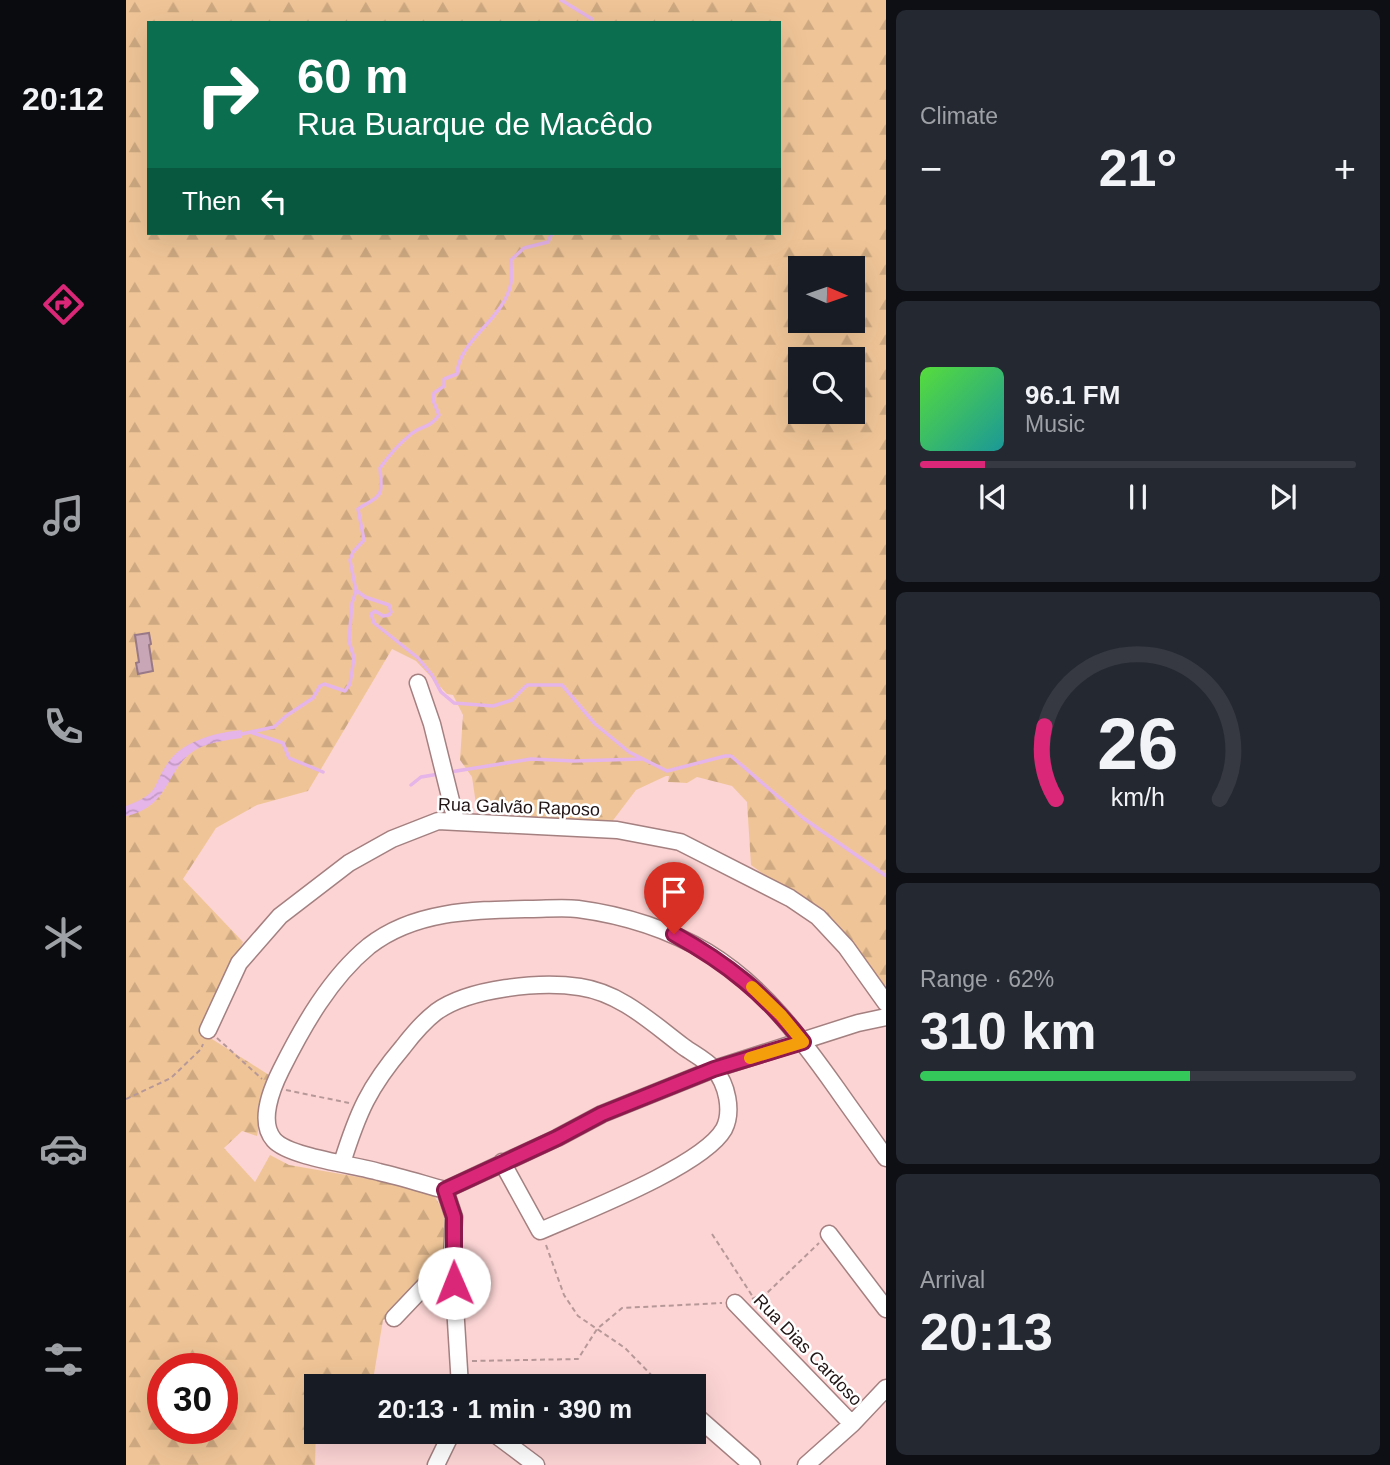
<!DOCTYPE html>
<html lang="en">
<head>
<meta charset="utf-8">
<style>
	body { margin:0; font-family:Helvetica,sans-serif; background:#242831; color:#f1f3f6; height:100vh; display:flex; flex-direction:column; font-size:26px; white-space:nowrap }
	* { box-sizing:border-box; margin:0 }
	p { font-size:23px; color:#9ea1a6 }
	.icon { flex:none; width:38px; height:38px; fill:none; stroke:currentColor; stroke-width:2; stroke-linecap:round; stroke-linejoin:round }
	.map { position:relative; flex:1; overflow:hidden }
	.side { display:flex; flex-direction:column; gap:10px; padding:10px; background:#0d0f14; width:504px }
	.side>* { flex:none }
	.guide { position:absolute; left:21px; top:21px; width:634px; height:214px; border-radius:0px; box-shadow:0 7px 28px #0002; background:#0b6e4f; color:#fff; overflow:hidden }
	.needle { width:46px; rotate:92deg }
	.fabs { position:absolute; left:662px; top:256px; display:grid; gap:14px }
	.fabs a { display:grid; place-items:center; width:77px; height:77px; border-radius:0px; background:#171b24; box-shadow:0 7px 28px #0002; font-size:35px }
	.speed { position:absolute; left:21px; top:1353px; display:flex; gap:14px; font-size:35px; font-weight:700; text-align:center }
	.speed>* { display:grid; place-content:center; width:91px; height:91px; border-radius:50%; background:#171b24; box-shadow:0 7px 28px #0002; line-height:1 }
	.speed .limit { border:10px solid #d22; background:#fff; color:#111 }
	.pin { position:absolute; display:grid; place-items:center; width:60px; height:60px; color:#fff; margin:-72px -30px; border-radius:50% 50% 50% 0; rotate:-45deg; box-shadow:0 0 7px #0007 }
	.pin .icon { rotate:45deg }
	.me { position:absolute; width:77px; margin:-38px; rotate:359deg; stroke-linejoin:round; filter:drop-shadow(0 0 5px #0008) }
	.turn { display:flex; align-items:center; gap:24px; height:147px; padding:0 35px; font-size:32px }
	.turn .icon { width:91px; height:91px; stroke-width:2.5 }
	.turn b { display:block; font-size:49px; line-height:60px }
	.then { display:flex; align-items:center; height:66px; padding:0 35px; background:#0003; gap:14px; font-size:26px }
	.big { font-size:52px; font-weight:600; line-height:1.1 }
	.side .widget { flex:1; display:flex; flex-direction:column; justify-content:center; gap:10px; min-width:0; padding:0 24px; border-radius:10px; background:#242831 }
	.side .dial { align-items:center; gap:0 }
	.dial svg { height:182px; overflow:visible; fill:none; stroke:#363941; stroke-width:7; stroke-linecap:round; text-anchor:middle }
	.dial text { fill:#f1f3f6; stroke:none }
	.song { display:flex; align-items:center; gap:21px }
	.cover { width:84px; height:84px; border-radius:10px; background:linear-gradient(135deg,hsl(110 70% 55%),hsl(180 70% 35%)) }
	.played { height:7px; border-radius:4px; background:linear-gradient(90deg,#db2777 15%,#363941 15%) }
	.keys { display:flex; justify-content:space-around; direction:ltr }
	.heat { display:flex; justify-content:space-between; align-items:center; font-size:38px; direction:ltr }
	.charge { height:10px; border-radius:5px; background:linear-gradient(90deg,#34c759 62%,#363941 0) }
	.trip { position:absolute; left:178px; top:1374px; width:402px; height:70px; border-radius:0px; background:#171b24; box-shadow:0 7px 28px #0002; font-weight:600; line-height:70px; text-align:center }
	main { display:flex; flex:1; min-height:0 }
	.tabs { display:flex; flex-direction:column; width:126px; justify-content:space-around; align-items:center; background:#090b0e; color:#9ea1a6 }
	.tabs .icon { width:49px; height:49px }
	.tabs .active { color:#db2777 }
	.tabs b { font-size:32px; color:#f1f3f6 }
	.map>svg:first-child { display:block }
	.forest { fill:url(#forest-firs); fill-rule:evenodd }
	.water { fill:url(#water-waves) }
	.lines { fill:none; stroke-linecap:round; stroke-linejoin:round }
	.stream { stroke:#e5b4e8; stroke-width:3.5 }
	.building { fill:#c8a6b5; stroke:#997987; stroke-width:2 }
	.minor-casing { stroke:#a48081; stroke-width:19 }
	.path { stroke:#b79898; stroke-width:2; stroke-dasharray:5 3.5; stroke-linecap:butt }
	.minor { stroke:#fff; stroke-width:16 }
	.route-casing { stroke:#8e194d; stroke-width:18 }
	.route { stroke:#db2777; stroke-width:12 }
	.slow { stroke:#f59e0b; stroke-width:12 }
	.labels { text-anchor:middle; stroke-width:5; stroke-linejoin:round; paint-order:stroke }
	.street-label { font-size:18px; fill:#221515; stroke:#fff }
</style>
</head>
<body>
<main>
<nav class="tabs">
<b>20:12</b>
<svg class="icon active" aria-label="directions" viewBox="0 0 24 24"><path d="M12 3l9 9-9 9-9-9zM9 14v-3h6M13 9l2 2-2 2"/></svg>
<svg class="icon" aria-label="music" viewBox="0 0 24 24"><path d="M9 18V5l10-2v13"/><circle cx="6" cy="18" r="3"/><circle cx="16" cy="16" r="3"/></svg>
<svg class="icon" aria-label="phone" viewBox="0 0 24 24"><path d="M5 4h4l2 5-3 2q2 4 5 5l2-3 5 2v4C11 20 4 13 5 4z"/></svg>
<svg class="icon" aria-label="climate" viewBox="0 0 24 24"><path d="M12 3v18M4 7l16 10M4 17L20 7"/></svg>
<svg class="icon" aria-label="car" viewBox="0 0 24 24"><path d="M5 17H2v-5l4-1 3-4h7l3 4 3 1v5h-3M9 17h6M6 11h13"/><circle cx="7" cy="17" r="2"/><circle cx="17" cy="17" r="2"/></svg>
<svg class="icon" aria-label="filters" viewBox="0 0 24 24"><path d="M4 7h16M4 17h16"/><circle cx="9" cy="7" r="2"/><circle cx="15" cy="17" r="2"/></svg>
</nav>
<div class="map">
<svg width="760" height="1465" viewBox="0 0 760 1465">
	<defs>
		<pattern id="forest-firs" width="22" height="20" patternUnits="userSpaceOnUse" patternTransform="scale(1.75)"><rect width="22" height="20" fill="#efc597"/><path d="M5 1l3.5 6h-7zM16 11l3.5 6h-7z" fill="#cda881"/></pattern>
		<pattern id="water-waves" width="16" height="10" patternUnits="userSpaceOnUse" patternTransform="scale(1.75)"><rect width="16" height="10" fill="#e5b4e8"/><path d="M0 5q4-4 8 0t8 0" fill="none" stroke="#c49ac6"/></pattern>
	</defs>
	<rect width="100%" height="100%" fill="#fcd4d4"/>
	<path class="forest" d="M0,0H760V1000L711,928L625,865L621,802L606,786L571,777L561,783L542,782L543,776H540L510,790L485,823L392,820L390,814L351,811L346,777L334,760L337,715L327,695L321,694L290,661L266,649L182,791L131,805L90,828L57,879L117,942L78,1034L143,1075L131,1136L116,1131L98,1148L129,1182L144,1155L163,1165L261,1182L307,1194L318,1212L320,1234L349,1273L257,1320L247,1380L240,1386H191L189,1465H0ZM23,23H653V233H23ZM674,268H726V320H674ZM674,359H726V411H674ZM37,1368H96V1428H37Z"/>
	<path class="water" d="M116,730L115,738C102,740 85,742 73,748C40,764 46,807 0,816V806C37,792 25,785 44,760C59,740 93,732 116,730Z"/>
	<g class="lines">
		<path class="stream" d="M435,0L466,19
			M231,591L239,597L263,605L265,612L263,615L257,616L249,611L245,614L248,623L292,658L306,675L315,692L328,703L367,706L386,700L401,685H436L469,724L503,752L541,771L599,756H605L677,818L760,876
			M127,733L157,743L163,758L197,772
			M111,735L148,727L160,716L187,698L194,686L198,684L219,691L224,684L228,658L223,641L226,603L230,591L224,560L227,552L238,540L232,509C256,494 257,498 254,468C263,455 273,444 285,434C296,425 303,429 313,415L307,400L308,393L318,386V379L331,374C332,341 379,318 385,283C386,276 385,268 385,260L398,248L422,242L426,233
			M324,772L405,759L448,761L515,759
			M285,785L295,777L313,774"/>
	</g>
	<path class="building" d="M23,633L25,644L23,645L27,671L12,674L10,663L13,662L9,635Z"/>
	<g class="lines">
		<g class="minor-casing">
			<path id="minor" d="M292,683L306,724L330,821
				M82,1030L113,963L154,916L223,863L266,839L312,821L491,830L554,842L664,898L692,917L720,947L760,1003
				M216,1163C232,1112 243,1087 277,1047C287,1034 297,1022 310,1012C343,988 414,981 454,987C495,993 526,1023 558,1047C568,1054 580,1060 588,1069C601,1084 607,1111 598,1129C577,1166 457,1212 414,1231L376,1162
				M319,1190C297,1184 275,1177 253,1172C229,1165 163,1157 148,1140C132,1122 146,1088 155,1070C177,1026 204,978 243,946C289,910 349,910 404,909C420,909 437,907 452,909C497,915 542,929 581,952C637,986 674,1037 711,1089C727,1112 744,1135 760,1158
				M319,1190L431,1138L476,1114L588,1069L732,1023L760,1017
				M319,1190L328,1217L326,1257L334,1386
				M703,1234L760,1309
				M609,1303L726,1424
				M268,1318L326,1257
				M569,1415L626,1465
				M366,1432L410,1465
				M310,1465L326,1432
				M680,1465L726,1424L760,1388"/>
		</g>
		<path class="path" d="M91,1038L136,1079
			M160,1090L223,1103
			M0,1099L45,1078L75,1049L77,1044
			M586,1234L627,1297
			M420,1245L438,1295L452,1316L499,1348L536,1386
			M626,1299L642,1292L693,1243
			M346,1361L452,1359L471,1329L496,1308L596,1303"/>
		<use href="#minor" class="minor"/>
	</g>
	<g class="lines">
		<g class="route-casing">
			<path id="route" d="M328,1283V1217L319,1190L431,1138L476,1114L588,1069L677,1042C639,994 602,964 548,934"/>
		</g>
		<use href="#route" class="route"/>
		<path class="slow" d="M624,1058L677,1042L655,1015L626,987"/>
	</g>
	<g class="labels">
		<g class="street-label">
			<text transform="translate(393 807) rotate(2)" y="6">Rua Galvão Raposo</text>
			<text transform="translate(682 1350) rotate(46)" y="6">Rua Dias Cardoso</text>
		</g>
	</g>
</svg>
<div class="fabs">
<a><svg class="needle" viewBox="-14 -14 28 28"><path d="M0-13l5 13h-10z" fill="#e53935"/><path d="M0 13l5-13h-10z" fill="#9ea1a6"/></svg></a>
<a><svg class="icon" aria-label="search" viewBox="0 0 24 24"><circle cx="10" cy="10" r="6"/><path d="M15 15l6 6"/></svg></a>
</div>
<div class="speed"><div class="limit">30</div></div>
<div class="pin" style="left:548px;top:934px;background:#d93025"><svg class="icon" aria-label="arrive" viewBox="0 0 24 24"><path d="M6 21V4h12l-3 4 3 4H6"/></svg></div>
<svg class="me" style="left:328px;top:1283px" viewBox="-20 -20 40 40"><circle r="19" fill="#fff"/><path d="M0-13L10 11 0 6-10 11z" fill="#db2777"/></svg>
<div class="trip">20:13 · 1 min · 390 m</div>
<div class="guide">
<div class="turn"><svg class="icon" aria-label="right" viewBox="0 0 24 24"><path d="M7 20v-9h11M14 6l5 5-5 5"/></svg><div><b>60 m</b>Rua Buarque de Macêdo</div></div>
<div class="then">Then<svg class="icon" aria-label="left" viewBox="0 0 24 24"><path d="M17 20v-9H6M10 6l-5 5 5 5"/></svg></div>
</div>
</div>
<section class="side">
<div class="widget"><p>Climate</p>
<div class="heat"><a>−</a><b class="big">21°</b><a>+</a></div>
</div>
<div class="widget">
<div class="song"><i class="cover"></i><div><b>96.1 FM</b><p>Music</p></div></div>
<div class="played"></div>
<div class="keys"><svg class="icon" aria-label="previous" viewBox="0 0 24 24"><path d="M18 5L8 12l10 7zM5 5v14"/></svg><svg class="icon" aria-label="pause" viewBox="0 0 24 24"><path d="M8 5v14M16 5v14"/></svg><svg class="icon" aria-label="next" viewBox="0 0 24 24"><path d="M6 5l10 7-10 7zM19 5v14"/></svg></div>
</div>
<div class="widget dial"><svg viewBox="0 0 100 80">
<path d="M14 69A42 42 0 1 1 86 69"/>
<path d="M14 69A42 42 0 0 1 9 37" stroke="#db2777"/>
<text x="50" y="56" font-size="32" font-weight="700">26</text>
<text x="50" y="72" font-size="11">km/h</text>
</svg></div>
<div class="widget"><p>Range · 62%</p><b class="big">310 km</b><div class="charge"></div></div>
<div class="widget"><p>Arrival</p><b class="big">20:13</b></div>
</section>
</main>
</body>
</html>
